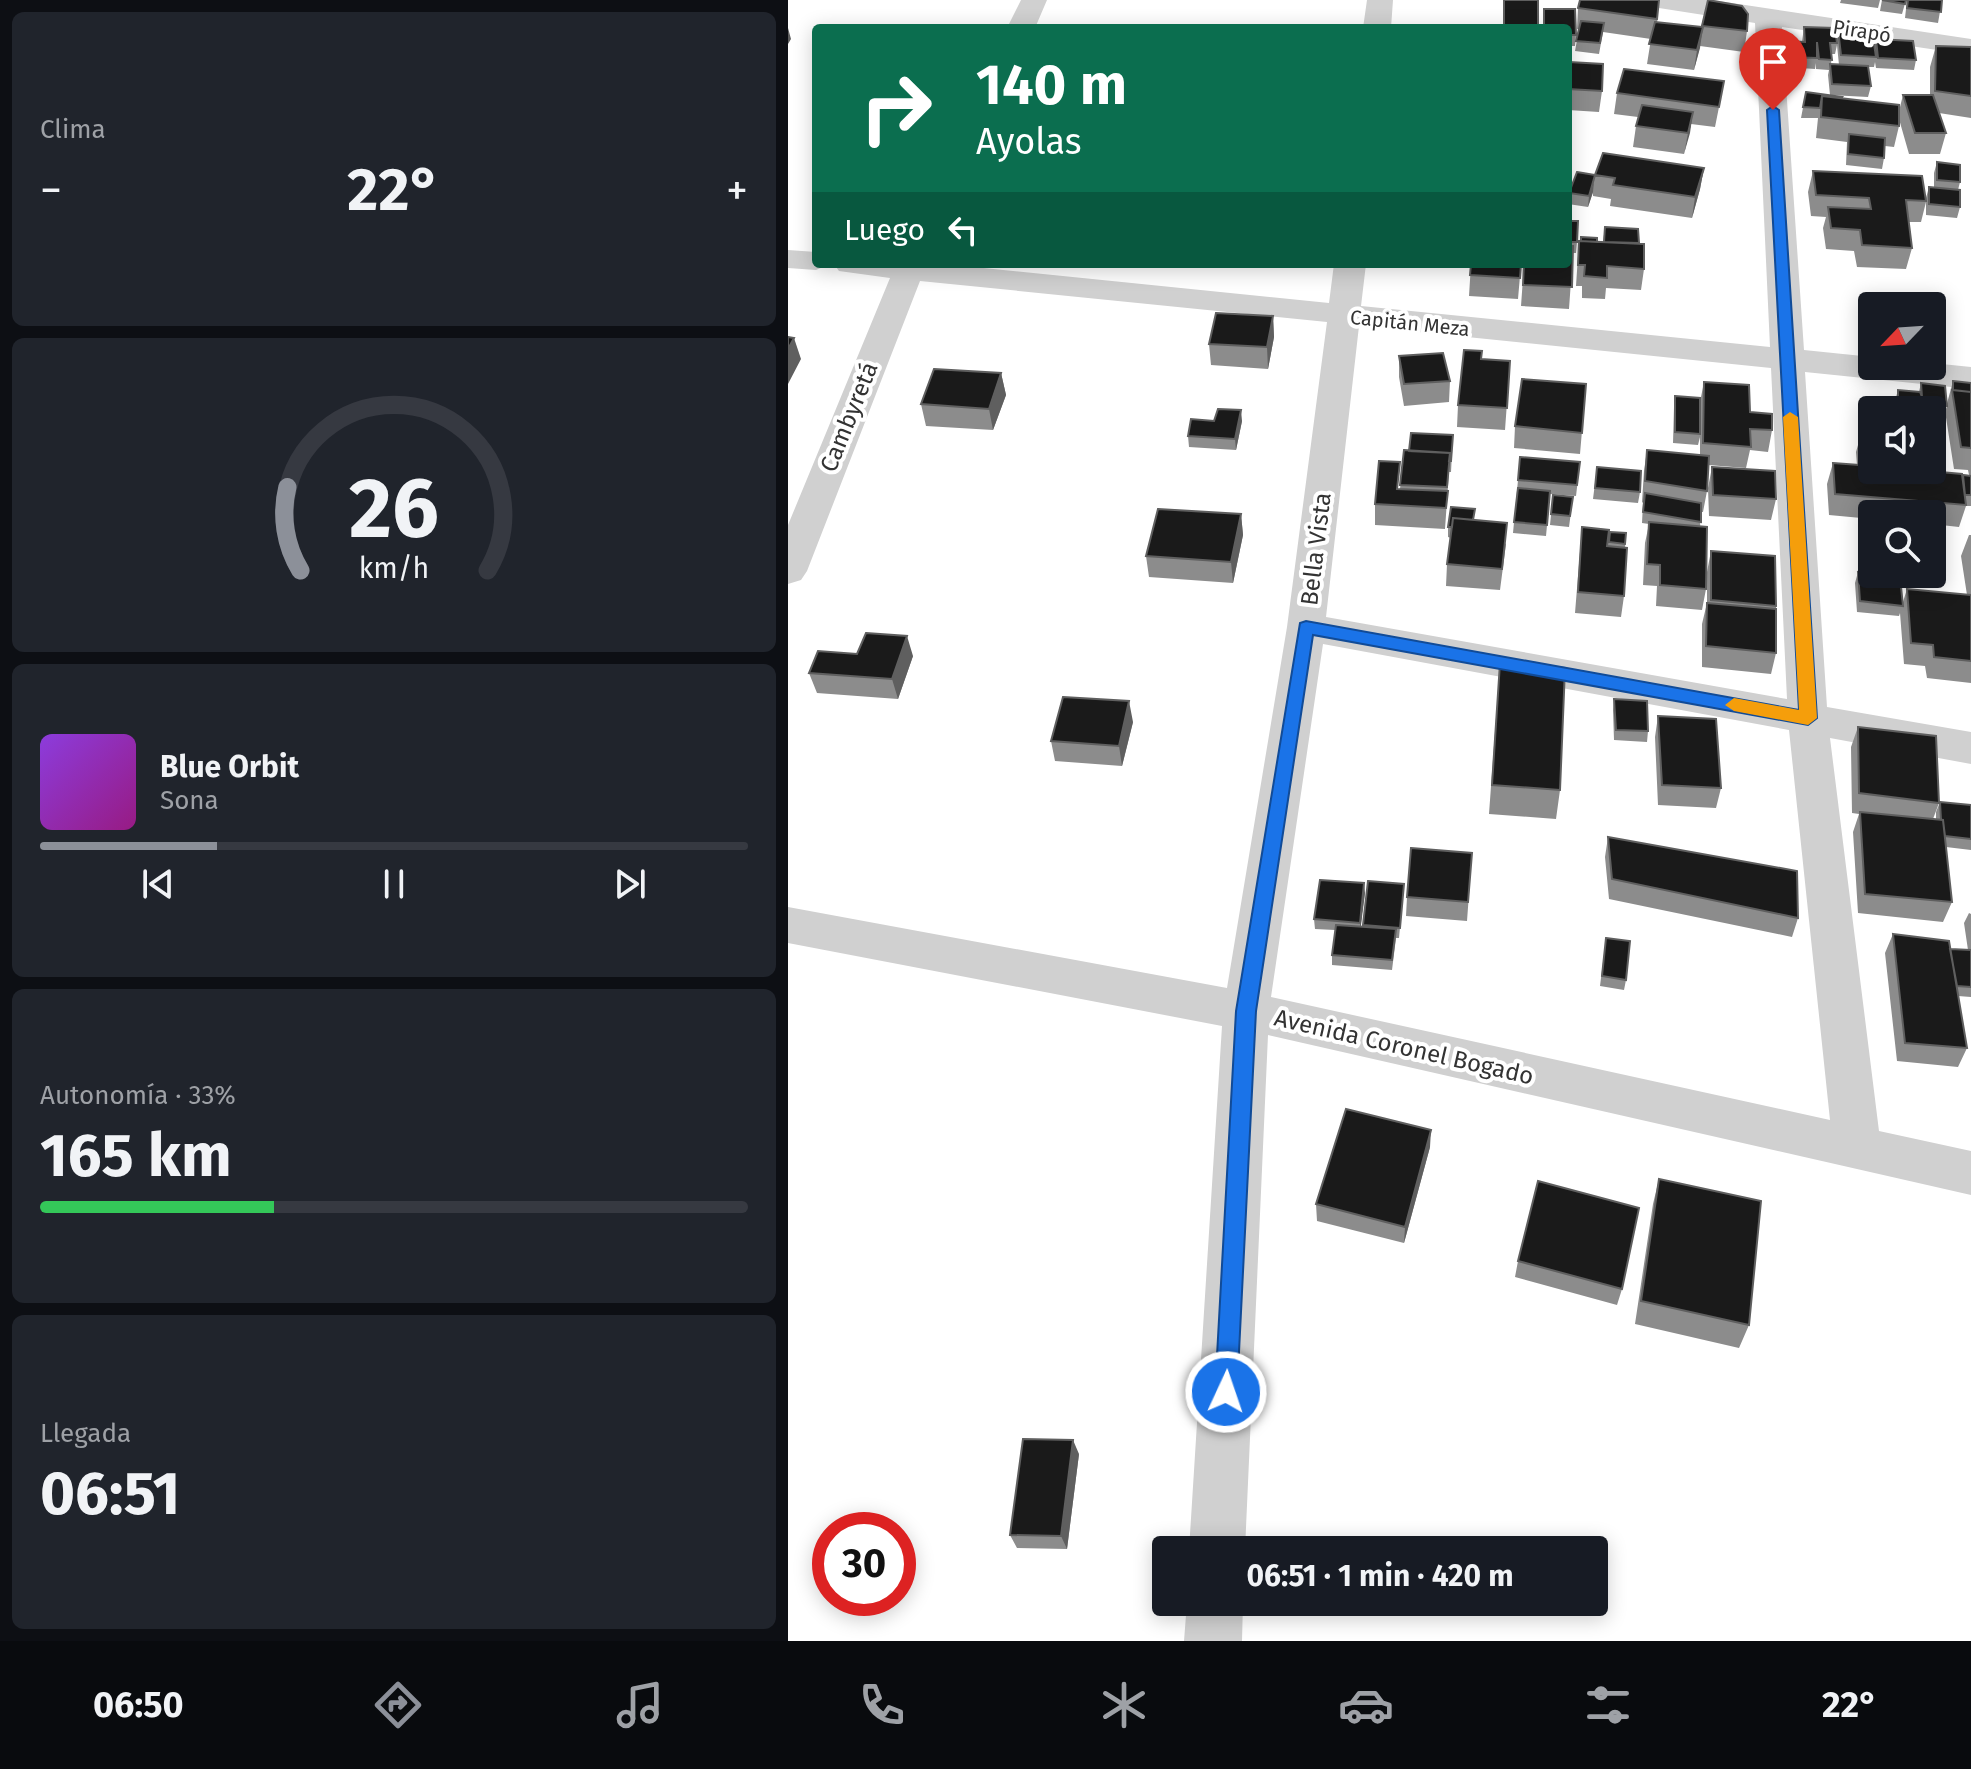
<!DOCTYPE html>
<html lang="es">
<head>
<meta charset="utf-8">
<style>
	body { margin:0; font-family:"Fira Sans",sans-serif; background:#20242c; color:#f1f3f6; height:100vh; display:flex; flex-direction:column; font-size:30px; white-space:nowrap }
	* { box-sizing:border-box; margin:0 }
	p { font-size:26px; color:#9ea1a6 }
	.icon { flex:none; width:44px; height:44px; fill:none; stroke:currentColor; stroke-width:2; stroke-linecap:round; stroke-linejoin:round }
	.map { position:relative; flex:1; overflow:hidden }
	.drawer { display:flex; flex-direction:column; gap:12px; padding:12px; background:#0d0f14; width:788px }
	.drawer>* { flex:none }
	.banner { position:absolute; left:24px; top:24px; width:760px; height:244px; border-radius:8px; box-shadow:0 4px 20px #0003; background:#0b6e4f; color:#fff; overflow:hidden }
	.needle { width:52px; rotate:245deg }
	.fabs { position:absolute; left:1070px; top:292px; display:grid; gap:16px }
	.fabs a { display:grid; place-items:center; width:88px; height:88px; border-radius:8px; background:#171b24; box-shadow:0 4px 20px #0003; font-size:40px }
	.speed { position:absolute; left:24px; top:1512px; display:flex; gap:16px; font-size:40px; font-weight:700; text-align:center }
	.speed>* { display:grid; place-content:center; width:104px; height:104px; border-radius:50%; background:#171b24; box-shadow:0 4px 20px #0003; line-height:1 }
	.speed .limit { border:12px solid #d22; background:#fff; color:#111 }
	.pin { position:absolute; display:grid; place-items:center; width:68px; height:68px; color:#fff; margin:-82px -34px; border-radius:50% 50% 50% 0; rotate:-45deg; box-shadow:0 0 8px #0007 }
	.pin .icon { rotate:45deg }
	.me { position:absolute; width:88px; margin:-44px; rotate:3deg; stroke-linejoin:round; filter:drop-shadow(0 0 6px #0008) }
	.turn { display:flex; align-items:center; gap:28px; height:168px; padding:0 32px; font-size:36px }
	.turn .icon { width:104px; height:104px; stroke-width:2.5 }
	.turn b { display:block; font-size:56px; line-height:68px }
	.then { display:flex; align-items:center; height:76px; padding:0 32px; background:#0003; gap:16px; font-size:30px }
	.big { font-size:60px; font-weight:700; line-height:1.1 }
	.drawer .tile { flex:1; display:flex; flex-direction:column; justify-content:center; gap:12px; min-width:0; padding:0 28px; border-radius:12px; background:#20242c }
	.drawer .dial { align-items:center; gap:0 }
	.dial svg { height:208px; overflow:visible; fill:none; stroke:#363941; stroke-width:7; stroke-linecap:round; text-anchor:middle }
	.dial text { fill:#f1f3f6; stroke:none }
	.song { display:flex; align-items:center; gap:24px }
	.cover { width:96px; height:96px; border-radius:12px; background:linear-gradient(135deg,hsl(270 70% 55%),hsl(310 70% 35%)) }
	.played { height:8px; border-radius:4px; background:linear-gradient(90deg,#8c9099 25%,#363941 25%) }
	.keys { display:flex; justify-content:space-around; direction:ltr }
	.heat { display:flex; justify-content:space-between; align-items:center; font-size:44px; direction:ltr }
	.charge { height:12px; border-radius:6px; background:linear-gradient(90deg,#34c759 33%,#363941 0) }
	.trip { position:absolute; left:364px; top:1536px; width:456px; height:80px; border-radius:8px; background:#171b24; box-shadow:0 4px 20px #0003; font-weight:700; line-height:80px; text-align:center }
	.dock { display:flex; height:128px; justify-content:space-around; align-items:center; background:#090b0e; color:#9ea1a6 }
	.dock .icon { width:56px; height:56px }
	.dock .active { color:#8c9099 }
	.dock b { font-size:36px; color:#f1f3f6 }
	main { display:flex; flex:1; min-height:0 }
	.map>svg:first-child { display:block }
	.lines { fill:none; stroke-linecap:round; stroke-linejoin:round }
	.minor { fill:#d0d0d0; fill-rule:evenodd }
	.wall { fill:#8c8c8c; fill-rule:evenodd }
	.shaded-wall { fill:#5f5f5f }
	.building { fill:#1a1a1a; stroke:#5f5f5f; stroke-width:2 }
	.route { fill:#1a73e8; stroke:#114b97; stroke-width:2 }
	.slow { fill:#f59e0b }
	.labels { text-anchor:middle; stroke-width:8; stroke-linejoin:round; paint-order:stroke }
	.far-street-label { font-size:20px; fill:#333; stroke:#fff }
	.street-label { font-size:24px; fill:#333; stroke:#fff }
</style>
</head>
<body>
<main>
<section class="drawer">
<div class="tile"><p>Clima</p>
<div class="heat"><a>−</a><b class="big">22°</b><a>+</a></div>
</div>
<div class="tile dial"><svg viewBox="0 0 100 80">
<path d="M14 69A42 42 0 1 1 86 69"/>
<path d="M14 69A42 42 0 0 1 9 37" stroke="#8c9099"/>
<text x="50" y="56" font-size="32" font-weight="700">26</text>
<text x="50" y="72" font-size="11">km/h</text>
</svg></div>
<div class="tile">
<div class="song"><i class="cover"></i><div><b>Blue Orbit</b><p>Sona</p></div></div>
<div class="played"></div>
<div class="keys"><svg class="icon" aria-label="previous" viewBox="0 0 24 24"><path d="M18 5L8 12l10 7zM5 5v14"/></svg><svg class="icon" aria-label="pause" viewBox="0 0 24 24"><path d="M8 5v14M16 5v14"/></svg><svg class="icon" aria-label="next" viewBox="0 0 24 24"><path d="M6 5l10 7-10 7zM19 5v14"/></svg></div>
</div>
<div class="tile"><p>Autonomía · 33%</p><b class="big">165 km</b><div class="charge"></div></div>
<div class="tile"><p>Llegada</p><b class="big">06:51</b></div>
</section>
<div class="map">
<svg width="1183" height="1641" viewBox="0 0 1183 1641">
	<rect width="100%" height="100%" fill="#fff"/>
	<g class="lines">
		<path class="minor" d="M233,0H259L247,28H219Z
			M579,0H605L603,28H575Z
			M858,0H924L1183,39V55L994,27L1016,350L1084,357V366H1144V363L1183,367V389L1017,372L1039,707L1183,732V764L1042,738L1091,1131L1183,1151V1195L480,1035L457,1550H401L434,1026L0,943V907L439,988L499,627L539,322L132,281L19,571L13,580L0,584V525L102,278L51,271L46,264H156L541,303L546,264H578L573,306L982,347L967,23L871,8L862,6ZM571,326L983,368L999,699L538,617ZM535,644L1001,730L1042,1120L483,997Z
			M0,250L28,252V264H42L28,270L0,268Z
			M399,1602H455L454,1641H396Z"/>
	</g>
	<path class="wall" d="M871,0L869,22L913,27L920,0L959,31L956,52L912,46L906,70L859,64L863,39L815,32L811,54L787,51L791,29H789L790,8Z
		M1053,0H1092L1090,8L1052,3Z
		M1094,0H1118L1114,14L1092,11Z
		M1119,0H1154L1150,23L1117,18Z
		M756,9H787L788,35L787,46H780V28H751L752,26H755Z
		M1016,27L1048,39L1050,29L1072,35L1086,45L1088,39L1128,60L1126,70L1088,68L1087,62L1086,67H1080L1083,86L1080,97L1042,95L1040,75L1041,70L1028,69V63L1027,69L997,67L996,52L998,41L1014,42ZM1049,45L1051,65L1043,64L1044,54H1047Z
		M1148,46L1183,47V118L1151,113L1158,133L1152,154H1121L1111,119V126L1106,147L1097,146L1096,158L1094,169L1058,165L1059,142L1028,138L1030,118H1013L1018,92L1111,111L1115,95H1142V67Z
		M780,78L814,91L811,112L780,110Z
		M829,93L932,102L927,127L903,124L896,154L845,147L848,126L850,117L826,114Z
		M1149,162L1172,182L1170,190L1172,207L1169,218L1138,215V202L1133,222H1121L1124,248L1118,269L1069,267L1066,251L1038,249L1035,228L1038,217L1023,216L1020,192L1025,171L1138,198L1141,187L1146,188V173Z
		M916,168L912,189L904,218L822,206L823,199L805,196V192L800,207L780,204L781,193L807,175Z
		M780,221L789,242L788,253H785L781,309L733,306L736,264H780Z
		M817,227L850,244L856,269L853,290L818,288L817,299L794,298V286H788L791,241L815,242Z
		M683,264H733L730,299L681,296Z
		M485,316L486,337L480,369L423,365L421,344Z
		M611,356L662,381L661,402L616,406L611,377Z
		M722,361L717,430L669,427L670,405Z
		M213,373L218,395L205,430L138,426L133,404Z
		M1165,381L1183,383V506H1178L1171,527L1144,524V514H1084V519L1041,515L1039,484L1045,463L1069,465L1068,452L1074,431H1084V470H1142V471L1181,475L1180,470L1166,469L1157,411Z
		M916,382L962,412L984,430L980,452L962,450L958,468L920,465L919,491L915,512H913L912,527L918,589L914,610L868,606L869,586L855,585L857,543L861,524L854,523L855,503L854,502L856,471L859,450L912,455V437L910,445L885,443L886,407L887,396L912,402Z
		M1133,383L1159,406L1155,417L1144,415V410H1098L1100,406L1107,407V401L1110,390L1131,392Z
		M798,384L792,454L726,448L727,426Z
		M454,421L448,450L401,447L400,436Z
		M665,435L663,472H661L657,529L587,525V504L612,489L616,450L621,451Z
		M792,462L788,496L762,494L758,536L725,533L730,480Z
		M809,467L852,492L850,503L805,499Z
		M924,467L988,499L983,520L921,516L920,488Z
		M765,495L785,497L781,527L762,525Z
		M453,514L455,535L445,583L361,577L358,556Z
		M686,520L718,544L712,590L658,586L659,564L663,538L660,537V527Z
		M794,527L819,546L822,532L838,533L837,548L836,596L833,617L787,613Z
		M1181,535H1183V683L1139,678L1137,666L1116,664L1112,613L1111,616L1069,612L1067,583L1070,572L1115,602L1119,589L1179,595L1173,556Z
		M923,551L988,606V653L983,674L914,667V624L919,603V572Z
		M69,654L125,656L110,699L29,693L21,673Z
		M712,663L772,790L768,819L701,814Z
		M826,699L860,731L859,742L826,740L825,710Z
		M870,716L933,788L928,808L870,805L867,737Z
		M345,722L334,766L267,761L263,741Z
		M1070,727L1151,803L1145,819H1148V812L1152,802L1183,805V850L1158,847L1164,902L1155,922L1070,913L1065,832L1071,814L1064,813L1063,747Z
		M820,837L1010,918L1004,937L821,899L817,857Z
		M684,853L679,921L618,916L619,897Z
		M580,881L616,884L611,938H608L604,970L544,965V955L547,930L527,929L526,919L577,893L572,927H575Z
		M1181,913L1183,914V997L1170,996L1179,1048L1170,1067L1109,1061L1097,953L1105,934L1162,949L1180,950L1176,923Z
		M818,938L838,980L836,990L812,986Z
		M642,1147L616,1243L529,1221L528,1204Z
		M871,1179L961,1325L951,1348L847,1324L865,1204Z
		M730,1261L834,1289L829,1305L727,1277Z
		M291,1454L279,1549L229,1548L222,1535Z"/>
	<path class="shaded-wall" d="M915,27L912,48L906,70L909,50Z
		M0,28L3,39L0,44Z
		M905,112L902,133L896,154L900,133Z
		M916,168L912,189L904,218L907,197Z
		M806,182L805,192L800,207L801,196Z
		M485,316L486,337L480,369L479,347Z
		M6,338L13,359L0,384V349Z
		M213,373L218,395L205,430L201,409Z
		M453,410L454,421L448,450L447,439Z
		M453,514L455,535L445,583L443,562Z
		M119,636L125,656L110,699L104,679Z
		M341,701L345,722L334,766L331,746Z
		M576,883L577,893L572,933V923Z
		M643,1130L642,1147L616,1243L617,1227Z
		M285,1440L291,1454L279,1549L273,1536Z"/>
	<path class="building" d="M716,0H750V28H716Z
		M792,0H871L869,19L790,8Z
		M920,0L954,6L960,14L959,31L914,26Z
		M1094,0H1118L1117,4Z
		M1120,0H1154L1153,12L1119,8Z
		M756,9H787L788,35H780V28H763V26H756Z
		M793,21L816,23L812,43L788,41Z
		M867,22L915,27L909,50L861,44Z
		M752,26H763V28H751Z
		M1016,27L1047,28L1049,43H1042L1044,60L1031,59L1029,42V58L999,57L998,41L1017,42Z
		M1050,29L1071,30L1072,35L1085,36L1088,57L1053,55Z
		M1088,39L1125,41L1128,60L1090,58Z
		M1148,46L1183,47V96L1147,91Z
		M781,62L815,64L814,91L780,89Z
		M1042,64L1080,66L1083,86L1044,84Z
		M836,69L936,81L931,107L829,93Z
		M1018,92L1054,97L1053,98L1034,96L1032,108L1015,107Z
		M1115,95H1145L1158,133H1127Z
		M1034,96L1111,105V126L1033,117Z
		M854,105L905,112L900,133L848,126Z
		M1061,134L1097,138L1096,158L1060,154Z
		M815,153L916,168L907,197L825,185L827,178L807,175Z
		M1149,162L1172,165V182L1149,180Z
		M1025,171L1134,176L1138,201L1118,200L1124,248L1074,245L1072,230L1043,228L1040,207L1083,209L1081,198L1028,195Z
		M789,172L807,175L801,196L781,193Z
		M1141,187L1172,190V207L1141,204Z
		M780,221H790L789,242H780Z
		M817,227L850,229L851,243L816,242Z
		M793,237L809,238V242L793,241Z
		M791,241L856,244V269L819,266V278L796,276L797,265H790Z
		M780,246H785L784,287L735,285L736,264H780Z
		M683,264H733L732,278L682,275Z
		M428,313L485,316L479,347L421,344Z
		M0,337L6,338L0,349Z
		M676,350L694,351L693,359L722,361L719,408L670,405Z
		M655,353L662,381L616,384L611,356Z
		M146,369L213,373L201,409L133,404Z
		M734,379L798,384L794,433L727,426Z
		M1165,381L1183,383V392L1165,390Z
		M916,382L961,385L962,412L984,414V430L962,429L963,447L915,443Z
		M1133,383L1157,386L1159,406L1110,399V390L1132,392L1134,397Z
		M1164,390L1183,392V448L1173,447Z
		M887,396L912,398V434L887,432Z
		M1100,406L1135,408V410H1100Z
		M430,409L453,410L447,439L400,436L403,419L426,421Z
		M1074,431H1084V463L1077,462Z
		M623,433L665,435L663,461H661L662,453L621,451Z
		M616,450L662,453L659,487L612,485Z
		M859,450L921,456L919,491L857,481Z
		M732,457L792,462L789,485L730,480Z
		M591,461L612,462L609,489L660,491L658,508L587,504Z
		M1045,463L1084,466V470H1130L1174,474L1178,505L1047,494Z
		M809,467L853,471L852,492L807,488Z
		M924,467L987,471L988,499L925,495Z
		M1175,475L1183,476V495H1177Z
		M730,488L762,491L759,525L726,522Z
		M857,493L913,503V522L855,512Z
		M765,495L785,497L782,516L763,514Z
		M663,507L687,509L685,520L665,518L664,527H660Z
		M370,509L453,514L443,562L358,556Z
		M665,518L719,523L714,569L659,564Z
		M861,522L919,527L918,589L872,585V565L859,564Z
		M794,527L821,530L819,546L839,548L836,596L790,592Z
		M822,532L838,533L837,544L821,542Z
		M923,551L987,556L988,606L923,600Z
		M1070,572L1112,577L1115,606L1072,601Z
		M1119,589L1183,595V661L1146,657L1145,645L1123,643Z
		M919,603L988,609V653L918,646Z
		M78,633L119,636L104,679L21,673L30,651L69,654Z
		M712,663L777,668L772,790L704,785Z
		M275,697L341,701L331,746L263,741Z
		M826,699L859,701L860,731L828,730Z
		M870,716L928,719L933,788L874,785Z
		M1070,727L1148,736L1151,803L1071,793Z
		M1152,802L1183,805V839L1157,836L1155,820H1153Z
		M1072,812L1155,820L1164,902L1077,894Z
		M820,837L1009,871L1010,918L824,879Z
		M623,848L684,853L680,902L619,897Z
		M532,880L576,883L572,923L526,919Z
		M580,881L616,884L612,928L575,925Z
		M548,925L608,929L604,960L544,955Z
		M1105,934L1161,941L1179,1048L1117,1043Z
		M818,938L842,941L838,980L814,976Z
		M1162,949L1183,950V987L1169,986Z
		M558,1109L643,1130L617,1227L528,1204Z
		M871,1179L973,1201L961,1325L853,1301Z
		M750,1181L851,1208L834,1289L730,1261Z
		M235,1439L285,1440L273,1536L222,1535Z"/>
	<path class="route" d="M985,106L991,110L1029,718L1020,725L525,635L468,1011L449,1392L446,1400L438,1403L430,1400L427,1392L448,1011L512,623L518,621L1011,710L979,110Z"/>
	<path class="slow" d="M1002,412L1010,417L1029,718L1020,725L946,711L937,705L946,698L1011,710L995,417Z"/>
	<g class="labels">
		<g class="far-street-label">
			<text transform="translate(1074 31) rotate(9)" y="7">Pirapó</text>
			<text transform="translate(622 323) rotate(6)" y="7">Capitán Meza</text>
		</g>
		<g class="street-label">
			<text transform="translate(61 417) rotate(-68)" y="8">Cambyretá</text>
			<text transform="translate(528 549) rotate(-83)" y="8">Bella Vista</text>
			<text transform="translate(616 1047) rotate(13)" y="8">Avenida Coronel Bogado</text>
		</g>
	</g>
</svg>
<div class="fabs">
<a><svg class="needle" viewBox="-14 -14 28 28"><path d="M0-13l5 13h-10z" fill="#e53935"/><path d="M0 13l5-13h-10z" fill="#9ea1a6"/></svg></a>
<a><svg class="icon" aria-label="sound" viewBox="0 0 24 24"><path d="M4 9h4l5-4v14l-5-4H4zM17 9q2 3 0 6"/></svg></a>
<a><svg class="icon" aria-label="search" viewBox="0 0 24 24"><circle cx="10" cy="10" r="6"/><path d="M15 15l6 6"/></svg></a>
</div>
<div class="speed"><div class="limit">30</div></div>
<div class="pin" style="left:985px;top:110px;background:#d93025"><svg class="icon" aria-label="arrive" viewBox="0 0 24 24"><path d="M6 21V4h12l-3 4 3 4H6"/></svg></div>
<svg class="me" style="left:438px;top:1392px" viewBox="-20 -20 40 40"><circle r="17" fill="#1a73e8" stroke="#fff" stroke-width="3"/><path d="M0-11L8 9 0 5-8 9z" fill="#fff"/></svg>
<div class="trip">06:51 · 1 min · 420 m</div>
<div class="banner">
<div class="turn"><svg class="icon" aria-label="right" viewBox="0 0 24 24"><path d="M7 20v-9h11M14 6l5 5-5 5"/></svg><div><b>140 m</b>Ayolas</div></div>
<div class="then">Luego<svg class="icon" aria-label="left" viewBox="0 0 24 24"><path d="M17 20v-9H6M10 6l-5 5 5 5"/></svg></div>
</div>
</div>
</main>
<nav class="dock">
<b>06:50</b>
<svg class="icon active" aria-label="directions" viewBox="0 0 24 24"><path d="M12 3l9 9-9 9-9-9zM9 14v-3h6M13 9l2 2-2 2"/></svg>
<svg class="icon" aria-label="music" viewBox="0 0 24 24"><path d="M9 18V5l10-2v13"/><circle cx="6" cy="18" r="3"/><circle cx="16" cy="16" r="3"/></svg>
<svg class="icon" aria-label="phone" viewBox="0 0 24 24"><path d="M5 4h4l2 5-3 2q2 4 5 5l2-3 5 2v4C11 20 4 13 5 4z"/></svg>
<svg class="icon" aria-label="climate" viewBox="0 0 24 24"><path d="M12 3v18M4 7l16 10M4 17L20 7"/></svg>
<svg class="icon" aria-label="car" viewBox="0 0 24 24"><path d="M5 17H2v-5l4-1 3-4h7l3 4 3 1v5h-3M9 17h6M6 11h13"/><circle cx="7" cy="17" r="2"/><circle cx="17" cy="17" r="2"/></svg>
<svg class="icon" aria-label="filters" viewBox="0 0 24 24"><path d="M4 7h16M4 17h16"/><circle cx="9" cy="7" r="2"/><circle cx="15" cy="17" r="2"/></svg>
<b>22°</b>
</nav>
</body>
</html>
